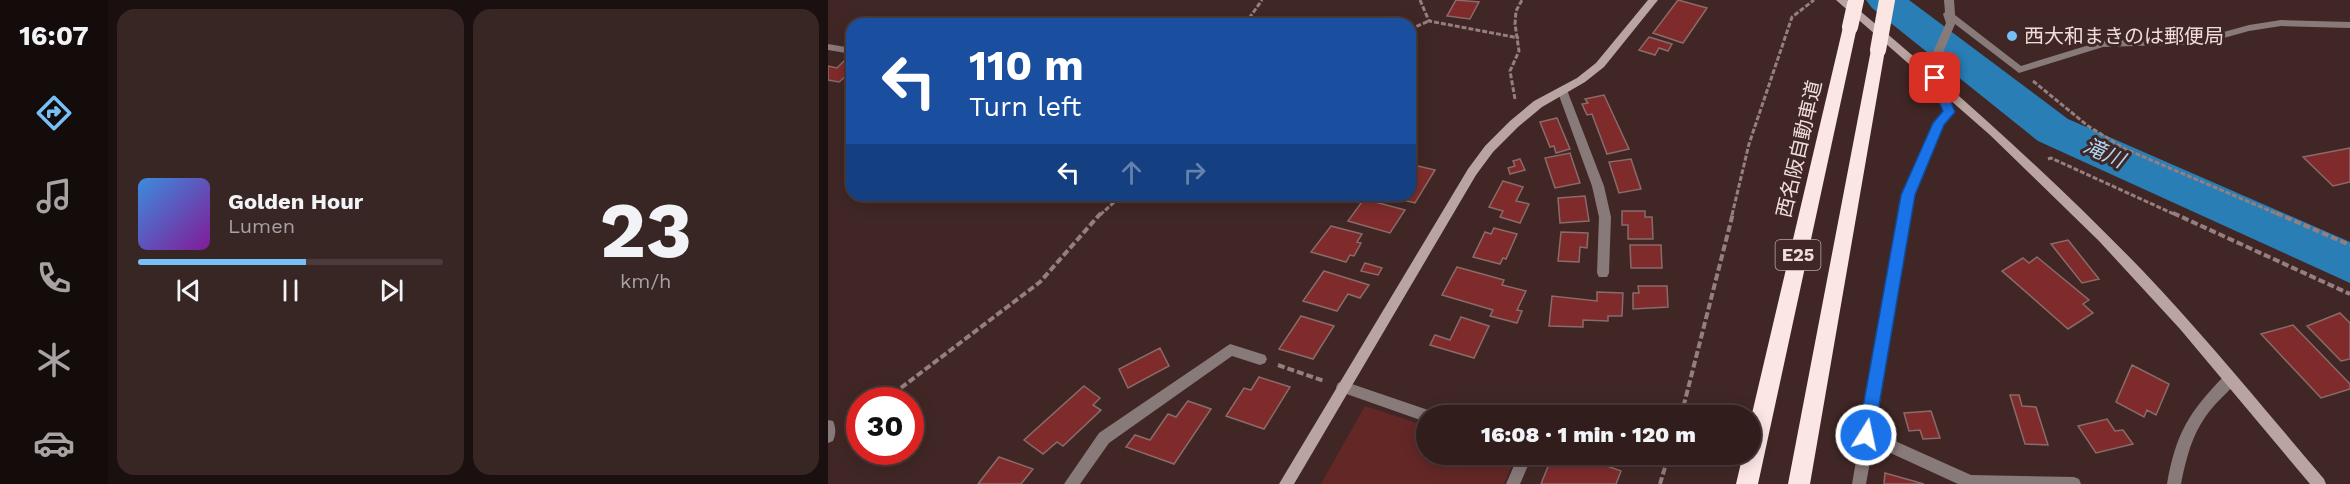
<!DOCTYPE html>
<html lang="en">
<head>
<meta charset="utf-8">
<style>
	body { margin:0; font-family:"Work Sans","Noto Sans JP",sans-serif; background:#382625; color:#f1f3f6; height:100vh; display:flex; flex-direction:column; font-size:22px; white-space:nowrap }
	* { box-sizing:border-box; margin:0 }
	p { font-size:20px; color:#a8a2a3 }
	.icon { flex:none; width:33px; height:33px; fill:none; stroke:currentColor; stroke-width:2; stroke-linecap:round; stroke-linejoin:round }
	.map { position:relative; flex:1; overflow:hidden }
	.side { display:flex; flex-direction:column; gap:9px; padding:9px; background:#1a100f; width:720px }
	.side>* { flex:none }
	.banner { position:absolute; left:18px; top:18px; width:570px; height:183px; border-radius:18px; box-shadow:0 3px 15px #0003,0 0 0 2px #4b3b3b; background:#1a4fa0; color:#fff; overflow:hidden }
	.speed { position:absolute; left:18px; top:387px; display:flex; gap:12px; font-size:30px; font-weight:700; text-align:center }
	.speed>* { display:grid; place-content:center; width:78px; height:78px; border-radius:50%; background:#301d1c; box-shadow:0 3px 15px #0003,0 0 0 2px #4b3b3b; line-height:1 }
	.speed .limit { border:9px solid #d22; background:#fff; color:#111 }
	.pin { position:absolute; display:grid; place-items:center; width:51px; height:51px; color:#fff; margin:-26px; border-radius:12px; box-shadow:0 3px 9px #0006 }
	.me { position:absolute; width:66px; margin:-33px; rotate:10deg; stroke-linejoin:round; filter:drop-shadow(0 0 4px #0008) }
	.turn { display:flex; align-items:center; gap:21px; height:126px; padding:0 24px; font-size:27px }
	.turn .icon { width:78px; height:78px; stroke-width:2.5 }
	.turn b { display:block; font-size:42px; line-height:51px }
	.lanes { display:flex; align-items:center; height:57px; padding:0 24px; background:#0003; justify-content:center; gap:30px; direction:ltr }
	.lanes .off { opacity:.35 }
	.side .tile { flex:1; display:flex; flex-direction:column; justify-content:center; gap:9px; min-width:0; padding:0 21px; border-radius:18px; background:#382625 }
	.side .dial { align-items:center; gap:0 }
	.dial b { font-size:78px; line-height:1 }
	.song { display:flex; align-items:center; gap:18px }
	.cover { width:72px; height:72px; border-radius:9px; background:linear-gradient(135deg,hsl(210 70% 55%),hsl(290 70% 35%)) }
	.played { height:6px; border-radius:3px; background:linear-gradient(90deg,#76c0f7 55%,#4b3b3b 55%) }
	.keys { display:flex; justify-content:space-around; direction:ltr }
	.side .tiles { flex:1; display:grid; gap:9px; grid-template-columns:repeat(2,1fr) }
	.trip { position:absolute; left:588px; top:405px; width:345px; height:60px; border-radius:30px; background:#301d1c; box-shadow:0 3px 15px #0003,0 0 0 2px #4b3b3b; font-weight:800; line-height:60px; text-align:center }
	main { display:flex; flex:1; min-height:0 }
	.menu { display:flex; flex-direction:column; width:108px; justify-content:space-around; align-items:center; background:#130c0b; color:#a8a2a3 }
	.menu .icon { width:42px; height:42px }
	.menu .current { color:#76c0f7 }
	.menu b { font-size:27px; color:#f1f3f6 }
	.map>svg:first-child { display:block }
	.green { fill:#632726 }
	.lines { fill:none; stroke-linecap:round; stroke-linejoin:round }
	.river { fill:#297eb6; fill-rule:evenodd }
	.building { fill:#7f2b2c; stroke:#896b69; stroke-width:1.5 }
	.path-far1 { stroke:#957f7e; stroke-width:3; stroke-dasharray:5 2; stroke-linecap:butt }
	.path { stroke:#957f7e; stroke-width:4; stroke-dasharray:7 3; stroke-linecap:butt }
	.street { fill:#887a79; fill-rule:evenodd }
	.secondary { fill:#baa4a2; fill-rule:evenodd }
	.highway { fill:#fbe6e4; fill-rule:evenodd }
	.highway-bridge { stroke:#fbe6e4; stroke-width:16 }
	.route { fill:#1a73e8; stroke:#114b97; stroke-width:1.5 }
	.poi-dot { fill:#76c0f7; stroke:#402725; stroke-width:2 }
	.labels { text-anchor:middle; stroke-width:6; stroke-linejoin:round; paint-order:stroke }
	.shield { fill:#402725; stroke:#baa6a5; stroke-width:1.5 }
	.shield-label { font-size:18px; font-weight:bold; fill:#efdddc }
	.poi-label { font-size:20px; fill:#efdddc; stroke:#402725; text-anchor:start }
	.street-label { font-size:20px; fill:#efdddc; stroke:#402725 }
	.water-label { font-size:21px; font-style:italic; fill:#aed4f2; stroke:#402725 }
</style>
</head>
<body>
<main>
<nav class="menu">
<b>16:07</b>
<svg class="icon current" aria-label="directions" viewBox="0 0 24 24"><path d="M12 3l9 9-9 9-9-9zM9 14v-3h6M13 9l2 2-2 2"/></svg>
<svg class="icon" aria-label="music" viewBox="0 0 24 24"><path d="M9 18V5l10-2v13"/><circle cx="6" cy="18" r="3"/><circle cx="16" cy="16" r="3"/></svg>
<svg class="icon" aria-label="phone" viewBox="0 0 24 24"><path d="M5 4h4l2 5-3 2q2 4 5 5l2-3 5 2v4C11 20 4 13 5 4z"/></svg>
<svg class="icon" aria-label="climate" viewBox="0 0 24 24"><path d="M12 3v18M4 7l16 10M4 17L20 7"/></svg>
<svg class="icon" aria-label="car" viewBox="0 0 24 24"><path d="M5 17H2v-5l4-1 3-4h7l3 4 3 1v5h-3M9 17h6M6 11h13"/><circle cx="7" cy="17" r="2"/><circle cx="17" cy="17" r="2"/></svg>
</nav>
<section class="side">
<div class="tiles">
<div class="tile">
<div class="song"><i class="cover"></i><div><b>Golden Hour</b><p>Lumen</p></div></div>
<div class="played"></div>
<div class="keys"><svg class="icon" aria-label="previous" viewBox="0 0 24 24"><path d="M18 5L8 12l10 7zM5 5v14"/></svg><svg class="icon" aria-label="pause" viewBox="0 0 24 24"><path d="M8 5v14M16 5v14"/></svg><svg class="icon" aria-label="next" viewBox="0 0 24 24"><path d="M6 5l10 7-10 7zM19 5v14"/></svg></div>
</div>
<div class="tile dial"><b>23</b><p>km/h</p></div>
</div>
</section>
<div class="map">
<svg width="1522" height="484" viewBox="0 0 1522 484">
	<rect width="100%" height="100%" fill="#402725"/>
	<path class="green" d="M537,406L598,426V454L688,456L676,484H493Z"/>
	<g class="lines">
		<path class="river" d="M1038,0H1081L1240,119L1522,242V283L1210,141L1044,8Z"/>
	</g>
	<path class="building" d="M628,0L651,2L642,19L619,16Z
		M850,0L879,8L855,43L825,33Z
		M821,37L844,44L840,51L831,48L827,55L811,50Z
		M17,60L24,61V71L11,82L0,80V66L9,68Z
		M776,95L801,149L779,154L764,114L759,115L754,104L760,103L757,99Z
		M729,118L742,149L728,153L726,146L722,147L712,122Z
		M1522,148V182L1505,186L1475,157Z
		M742,153L752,183L727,188L717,158Z
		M692,159L697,170L682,174L680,168L687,166L685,161Z
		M803,159L813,189L791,193L781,162Z
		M590,166L607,170L587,203L558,196L582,195V178Z
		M675,181L695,187L688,201L701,204L692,223L672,217L675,211L661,207Z
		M757,196L761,221L732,223L730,198Z
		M536,199L577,210L562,233L520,221Z
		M794,211H817V217H824L825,239H800V225H794Z
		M503,226L534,234L529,242L533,243L526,256L522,255L518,262L483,252Z
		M666,228L689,234L678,259L675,258L672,264L645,257L657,232L663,234Z
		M733,232L760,233L759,248L752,247L751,262L730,261Z
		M1240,240L1271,279L1254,283L1223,244Z
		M802,245H833L834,268H803Z
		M1209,257L1261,300L1255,304L1265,313L1240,329L1174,271L1195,258L1201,263Z
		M537,263L554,268L550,275L533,271Z
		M629,267L676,280L674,285L698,291L689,310L694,311L689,323L662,316L665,310L614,295Z
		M496,271L541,285L532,298L520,294L509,311L475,301Z
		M810,286H839L840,307L805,309V293H811Z
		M769,292L795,293L794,316H780V321L755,320V327L721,326L724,296L769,301Z
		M1512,313L1522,323V359L1513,361L1479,326Z
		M473,316L506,326L485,359L451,349Z
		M633,317L661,326L646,358L602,345L607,335L622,340Z
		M1465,325L1522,384V389L1493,398L1433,334Z
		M332,348L341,366L300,388L291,369Z
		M1304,365L1341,384L1328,415L1319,410L1316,417L1288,402Z
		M431,377L462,387L436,429L398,416L416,388L423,390Z
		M256,386L272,398L265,405L273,410L235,446L229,442L215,454L196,440Z
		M1182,395H1191L1194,406L1208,407L1220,445L1197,444Z
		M360,401L383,409L346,464L298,447L307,435L322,440L340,414L348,417Z
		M1103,411L1112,438L1095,439L1092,430L1081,431L1076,413Z
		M1279,419L1287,431L1295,430L1305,444L1268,453L1250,426Z
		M725,454H745L793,471L788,484H713Z
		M171,457L205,469L193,484H150Z
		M1057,473L1096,484H1056Z"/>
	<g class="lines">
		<path class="path-far1" d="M592,0L601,21L691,38
			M419,22L427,24
			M417,24L434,0
			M582,29L601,21
			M1205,81L1260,126L1297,149L1452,215
			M687,99L682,71L691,51L687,24L688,11L694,0
			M1220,159L1223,158L1348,215
			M272,215L294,195
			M904,215L921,144L964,17L986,0"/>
		<path class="path" d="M1345,213L1522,294
			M1448,213L1522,245
			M450,365L496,381
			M57,400L212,282L273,213
			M853,416L905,213
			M19,430L32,423
			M832,484L841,454"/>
		<path class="street" d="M1116,0H1126L1127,15L1193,66L1274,41L1374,38L1421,25L1453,20L1522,22V28L1453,26L1421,31L1374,44L1275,47L1191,73L1127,24L1116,50L1112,78L1126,112L1116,125L1086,196L1047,432L1143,475L1246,477L1251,479L1253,484H1130L1045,445L1038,484H1024L1074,196L1106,123L1115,111L1102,78L1106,50L1118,23L1115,14L1117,12Z
			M0,44L24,48V54L0,50Z
			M734,87L739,90L776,186L783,217L781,273L779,277H771L769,273L771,217L764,186L729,90Z
			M402,344L437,355L439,359L437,363L432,365L404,356L281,443L252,484H236L271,433Z
			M1402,373L1407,375L1409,379C1404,390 1392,398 1385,407C1365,430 1359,455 1353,484H1339C1348,433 1361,412 1397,375Z
			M515,381L603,411L605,416H598V422L510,391L508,387L510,383Z
			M0,420L5,421C8,428 8,434 5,441L0,443Z
			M691,454H705L692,484H678Z"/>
		<path class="secondary" d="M820,0H830L776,67L757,82L714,107L690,127L665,152L648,175L466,484H451L640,169L657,146L682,121L706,101L749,78L768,63Z
			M1008,0H1019C1121,85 1221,174 1314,270C1378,337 1436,409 1496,479L1498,484H1482L1352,329L1271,241L1162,135Z"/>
		<path class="highway" d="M1022,22L1029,27L930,484H908L915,454H922V422L1015,27Z
			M1050,45L1057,50L982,484H960L1043,50Z"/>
		<path class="highway-bridge" d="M1022,27L1028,0
			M1050,50L1059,0"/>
	</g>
	<path class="route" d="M1107,74L1113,78L1127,112L1116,125L1087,195L1046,435L1043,441L1038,443L1032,441L1030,435L1073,195L1105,123L1115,111L1101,78Z"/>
	<circle class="poi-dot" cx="1184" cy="36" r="6"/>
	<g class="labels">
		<rect class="shield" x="947.5" y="240" width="45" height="30" rx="4.5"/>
		<g class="shield-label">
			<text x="970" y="261">E25</text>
		</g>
		<g class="poi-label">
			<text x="1196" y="43">西大和まきのは郵便局</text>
		</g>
		<g class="street-label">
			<text transform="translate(971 149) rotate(-77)" y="7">西名阪自動車道</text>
		</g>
		<g class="water-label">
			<text transform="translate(1276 153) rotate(24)" y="7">滝川</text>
		</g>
	</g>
</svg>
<div class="speed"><div class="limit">30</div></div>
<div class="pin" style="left:1107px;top:78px;background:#d93025"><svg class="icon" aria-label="arrive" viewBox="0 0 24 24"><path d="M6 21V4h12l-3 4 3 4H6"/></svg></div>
<svg class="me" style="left:1038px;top:435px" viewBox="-20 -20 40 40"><circle r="17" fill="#1a73e8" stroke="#fff" stroke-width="3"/><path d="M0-11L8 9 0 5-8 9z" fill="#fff"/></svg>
<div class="trip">16:08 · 1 min · 120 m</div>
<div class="banner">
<div class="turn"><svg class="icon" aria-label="left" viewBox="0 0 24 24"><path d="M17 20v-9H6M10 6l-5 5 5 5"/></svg><div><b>110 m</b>Turn left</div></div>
<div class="lanes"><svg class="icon" aria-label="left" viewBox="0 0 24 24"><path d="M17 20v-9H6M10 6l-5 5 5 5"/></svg><svg class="icon off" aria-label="ahead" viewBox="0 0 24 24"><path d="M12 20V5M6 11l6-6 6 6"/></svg><svg class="icon off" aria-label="right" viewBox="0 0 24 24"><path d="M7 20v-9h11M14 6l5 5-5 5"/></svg></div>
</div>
</div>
</main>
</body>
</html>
